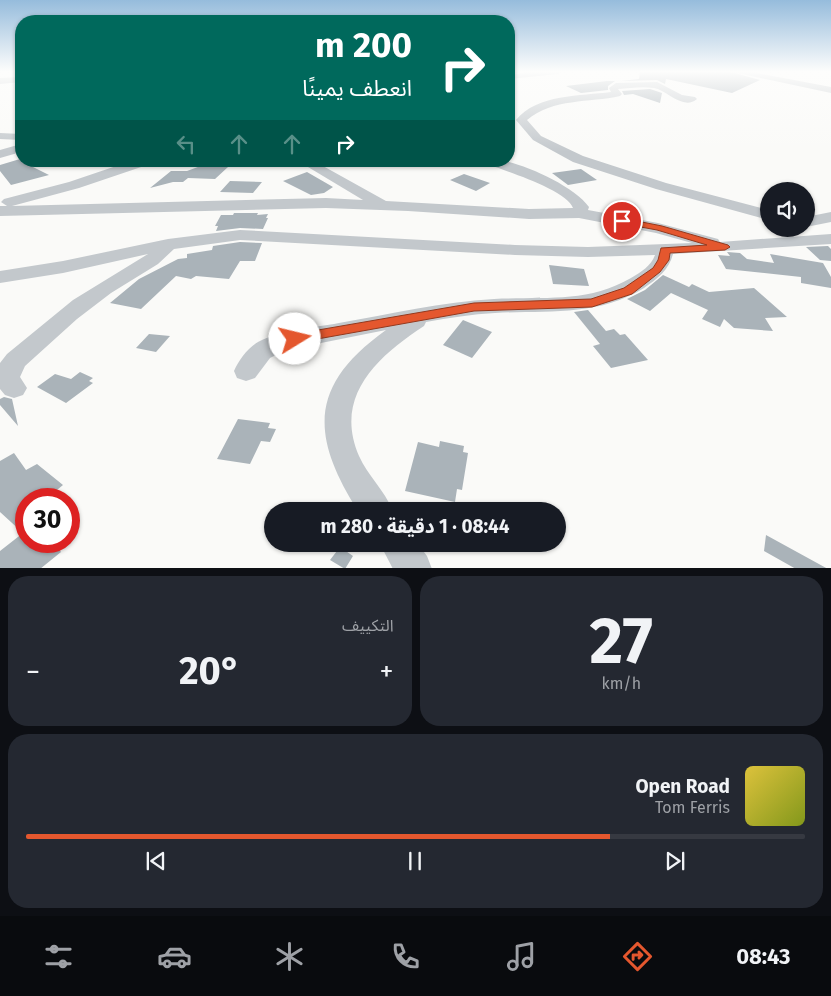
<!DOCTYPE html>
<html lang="ar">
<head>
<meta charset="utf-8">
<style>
	body { margin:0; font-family:"Fira Sans","Noto Sans Arabic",sans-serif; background:#242831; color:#f1f3f6; direction:rtl; height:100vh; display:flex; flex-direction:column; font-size:19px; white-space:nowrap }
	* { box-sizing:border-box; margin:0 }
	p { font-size:16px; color:#9ea1a6 }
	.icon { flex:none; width:28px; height:28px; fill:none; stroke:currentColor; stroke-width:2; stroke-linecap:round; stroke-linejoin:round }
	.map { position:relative; height:568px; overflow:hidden; direction:ltr }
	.panel { display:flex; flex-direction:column; gap:8px; padding:8px; background:#0d0f14; flex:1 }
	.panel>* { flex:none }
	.hud { position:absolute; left:15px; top:15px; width:500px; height:152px; border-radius:20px; box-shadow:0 1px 4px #0004; direction:rtl; background:#00695c; color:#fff; overflow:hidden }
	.fabs { position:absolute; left:760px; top:182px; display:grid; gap:10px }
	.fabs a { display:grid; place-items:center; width:55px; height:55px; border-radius:50%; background:#171b24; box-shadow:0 1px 4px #0004; font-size:25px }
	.speed { position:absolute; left:15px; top:488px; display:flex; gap:10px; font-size:25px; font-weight:700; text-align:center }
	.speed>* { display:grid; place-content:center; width:65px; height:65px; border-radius:50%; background:#171b24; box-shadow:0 1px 4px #0004; line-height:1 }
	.speed .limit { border:8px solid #d22; background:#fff; color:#111 }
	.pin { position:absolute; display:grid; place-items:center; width:42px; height:42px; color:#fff; margin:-21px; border:2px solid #fff; border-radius:50%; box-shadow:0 1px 5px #0007 }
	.me { position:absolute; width:55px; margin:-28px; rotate:81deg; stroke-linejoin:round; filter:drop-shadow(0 0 4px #0008) }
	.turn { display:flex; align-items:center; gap:18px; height:105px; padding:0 20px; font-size:22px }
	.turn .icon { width:65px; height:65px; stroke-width:2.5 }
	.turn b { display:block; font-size:35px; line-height:42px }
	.lanes { display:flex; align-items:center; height:48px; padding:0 20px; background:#0003; justify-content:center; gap:25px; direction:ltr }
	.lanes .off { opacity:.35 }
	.big { font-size:38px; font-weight:700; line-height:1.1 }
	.panel .widget { flex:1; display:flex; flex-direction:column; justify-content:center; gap:8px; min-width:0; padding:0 18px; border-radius:20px; background:#242831 }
	.panel .dial { align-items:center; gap:0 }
	.dial b { font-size:65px; line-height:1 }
	.song { display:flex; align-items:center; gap:15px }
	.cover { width:60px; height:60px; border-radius:8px; background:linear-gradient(135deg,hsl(50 70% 55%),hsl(70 70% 35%)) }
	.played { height:5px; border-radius:2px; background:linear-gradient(90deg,#e4572e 75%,#363941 75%) }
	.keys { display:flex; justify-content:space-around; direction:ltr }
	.heat { display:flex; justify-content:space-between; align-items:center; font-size:28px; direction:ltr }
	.panel .tiles { flex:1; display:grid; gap:8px; grid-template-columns:1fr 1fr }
	.widget:last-child { grid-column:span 2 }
	.trip { position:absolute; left:264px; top:502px; width:302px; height:50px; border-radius:25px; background:#171b24; box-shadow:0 1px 4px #0004; font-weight:700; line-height:50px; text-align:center; direction:rtl }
	.tabs { display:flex; height:80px; justify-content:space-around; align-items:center; background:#090b0e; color:#9ea1a6 }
	.tabs .icon { width:35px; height:35px }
	.tabs .selected { color:#e4572e }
	.tabs b { font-size:22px; color:#f1f3f6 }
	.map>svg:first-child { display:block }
	.building { fill:#aab3b9 }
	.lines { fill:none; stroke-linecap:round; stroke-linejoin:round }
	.minor { fill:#c3c8cc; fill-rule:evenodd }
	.route { fill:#e4572e; stroke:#94391e }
</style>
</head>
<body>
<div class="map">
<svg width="831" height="569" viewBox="0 0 831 569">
	<rect width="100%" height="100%" fill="#fafaf8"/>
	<path class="building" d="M640,72H731L760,80L732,93L666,79L665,84L657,80L621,81L639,79Z
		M607,81H615L608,86V90L581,93L566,86Z
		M650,89L662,93L660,103L633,94L624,95L622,91Z
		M20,159L21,161L49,175L11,185L0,171V165Z
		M214,161L228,167L215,179L188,178L183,182H173L150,188L171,171H187Z
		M581,169L597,180L568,185L552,173Z
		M307,172L333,187L324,193L311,195L283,181Z
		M464,174L490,183L476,191L450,180Z
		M230,181L262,182L253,193L220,192Z
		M234,213H258L257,215L268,214L266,218H268L263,229L240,228L216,231L218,226H215L221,215H233Z
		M240,242L262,243L255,261H240L229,279L196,276L191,279L176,276L141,309L110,303L139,279L178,259L187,258V254L212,250L213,246Z
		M828,246L831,249V261L820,260L806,247Z
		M727,252L740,253L747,259L774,263L770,254L823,263L831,277V288L801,283V277L726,269L718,255L730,256Z
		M549,265L584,269L589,286L553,284Z
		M663,275L689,287L692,284L709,292L754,288L787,317L765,318L773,331L734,328L724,319L720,327L702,319L708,310L671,293L650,311L627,299L645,290Z
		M588,310L606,331L614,329L620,335L625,334L648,360L611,368L593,346L600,344L574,312Z
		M463,320L492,332L472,358L443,345Z
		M149,334L170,336L156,352L136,348Z
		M80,372L93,378L89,381L93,383L66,403L37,387L55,374L71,379Z
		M4,397L12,399L18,426L0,405V399Z
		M238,419L270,423L268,428L276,429L270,442L261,441L250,464L217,459Z
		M440,441L464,446L463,452L468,453L462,490L457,489L455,502L405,491L418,442L439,447Z
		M14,453L26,470L37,464L63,485L46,499H26V541H53L61,552L40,569H0V551L23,533L0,512V461Z
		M766,535L828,569H796L764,551Z
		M340,547L353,556L345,569L330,560Z"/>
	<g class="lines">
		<path class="minor" d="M532,72H562L558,74L509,79V75Z
			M733,72H751L831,87V93Z
			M21,77V82L0,84V78Z
			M657,82L682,95L695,97L697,99C683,111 667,90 654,88C643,86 629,88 618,89L622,94L620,96C589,103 553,98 527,120L541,136L583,156L666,183L769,210V220L656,189L573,162L533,140L516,120C537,94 581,96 611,92L609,88L616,83Z
			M0,133L21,134V140L0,139Z
			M21,144V152L0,158V150Z
			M131,161H151L150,164L79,188L12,206L326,198L363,200L298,161H314L386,201L529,209L573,208C567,190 506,171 487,164L486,161C492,161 499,160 505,161C529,166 575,187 589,207L588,210L658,223L718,239L720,242L831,234V244L673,254C669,270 657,279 644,288C597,317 547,310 495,313C472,314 449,318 426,322L424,326C378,356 333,396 359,456C368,476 385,491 393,511H358C310,435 309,385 386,330L286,350L270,358L255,378L246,381L237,378L234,371C239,360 247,349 258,342C282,329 313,328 339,323C390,314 442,302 494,299C543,296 586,304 631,278C641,272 651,266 655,255L588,257L515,255L240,240L174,249L158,264L111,293L77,319L25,366L20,377L27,388L23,395L14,398L5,395L0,389V363L7,354L73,300L148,254L63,273L0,283V271L63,261L168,239L240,230L515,245L588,247L692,243L656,233L579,218L529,219L408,211L326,208L0,216V206H7L1,202L4,199L69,182Z
			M831,212V222L806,227V217Z
			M380,544H418L427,556L432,569H393Z"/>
	</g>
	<linearGradient id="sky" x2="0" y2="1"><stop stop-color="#96bcdc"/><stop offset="0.47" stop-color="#fdfdfc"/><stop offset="1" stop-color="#fdfdfc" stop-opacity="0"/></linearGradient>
	<rect width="831" height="152" fill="url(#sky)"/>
	<path class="route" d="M622,218L662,226L728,245L730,247L725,250L670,253L669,260L660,272L632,294L592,307L474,311L295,343L290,342L289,339L290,335L295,334L474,303L591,299L624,288L653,268L658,260L661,248L707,245L657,230L619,223L617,221Z"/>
</svg>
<div class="fabs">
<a><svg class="icon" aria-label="sound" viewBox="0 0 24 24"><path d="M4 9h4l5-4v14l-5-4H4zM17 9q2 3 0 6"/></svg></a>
</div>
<div class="speed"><div class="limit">30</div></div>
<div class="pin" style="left:622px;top:221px;background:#d93025"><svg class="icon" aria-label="arrive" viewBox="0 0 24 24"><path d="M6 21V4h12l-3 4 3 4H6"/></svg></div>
<svg class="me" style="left:295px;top:339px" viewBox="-20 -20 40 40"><circle r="19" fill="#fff"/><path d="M0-13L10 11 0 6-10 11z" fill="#e4572e"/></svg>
<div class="trip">08:44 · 1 دقيقة · 280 m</div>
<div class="hud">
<div class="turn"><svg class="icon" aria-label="right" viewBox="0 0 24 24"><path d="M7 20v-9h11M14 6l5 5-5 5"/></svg><div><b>200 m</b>انعطف يمينًا</div></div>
<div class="lanes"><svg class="icon off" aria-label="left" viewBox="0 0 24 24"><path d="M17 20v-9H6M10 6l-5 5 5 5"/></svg><svg class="icon off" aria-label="ahead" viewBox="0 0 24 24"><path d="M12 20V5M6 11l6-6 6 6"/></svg><svg class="icon off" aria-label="ahead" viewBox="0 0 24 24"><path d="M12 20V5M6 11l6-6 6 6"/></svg><svg class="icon" aria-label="right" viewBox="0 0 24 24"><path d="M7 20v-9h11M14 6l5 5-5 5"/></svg></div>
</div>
</div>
<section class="panel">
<div class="tiles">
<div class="widget dial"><b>27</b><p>km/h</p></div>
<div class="widget"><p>التكييف</p>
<div class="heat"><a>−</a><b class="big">20°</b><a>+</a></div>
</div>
<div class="widget">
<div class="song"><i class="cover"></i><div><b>Open Road</b><p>Tom Ferris</p></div></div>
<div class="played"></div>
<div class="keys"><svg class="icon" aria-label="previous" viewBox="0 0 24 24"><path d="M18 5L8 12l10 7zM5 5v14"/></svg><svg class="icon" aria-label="pause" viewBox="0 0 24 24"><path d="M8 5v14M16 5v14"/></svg><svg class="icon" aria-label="next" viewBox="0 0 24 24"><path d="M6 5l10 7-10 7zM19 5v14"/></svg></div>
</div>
</div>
</section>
<nav class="tabs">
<b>08:43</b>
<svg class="icon selected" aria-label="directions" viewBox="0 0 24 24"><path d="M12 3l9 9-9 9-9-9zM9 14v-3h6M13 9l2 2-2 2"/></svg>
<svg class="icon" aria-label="music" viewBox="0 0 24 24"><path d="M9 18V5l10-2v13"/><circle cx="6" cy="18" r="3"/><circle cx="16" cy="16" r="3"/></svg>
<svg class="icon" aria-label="phone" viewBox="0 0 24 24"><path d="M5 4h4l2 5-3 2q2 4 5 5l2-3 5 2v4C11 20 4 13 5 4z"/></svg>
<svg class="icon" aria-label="climate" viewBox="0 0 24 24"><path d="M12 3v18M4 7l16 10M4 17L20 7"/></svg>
<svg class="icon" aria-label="car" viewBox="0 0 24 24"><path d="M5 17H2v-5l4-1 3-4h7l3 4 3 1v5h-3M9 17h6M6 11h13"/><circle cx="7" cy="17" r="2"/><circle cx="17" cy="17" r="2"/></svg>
<svg class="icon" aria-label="filters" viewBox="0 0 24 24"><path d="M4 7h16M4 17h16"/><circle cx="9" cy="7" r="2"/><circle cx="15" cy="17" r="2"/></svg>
</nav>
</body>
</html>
